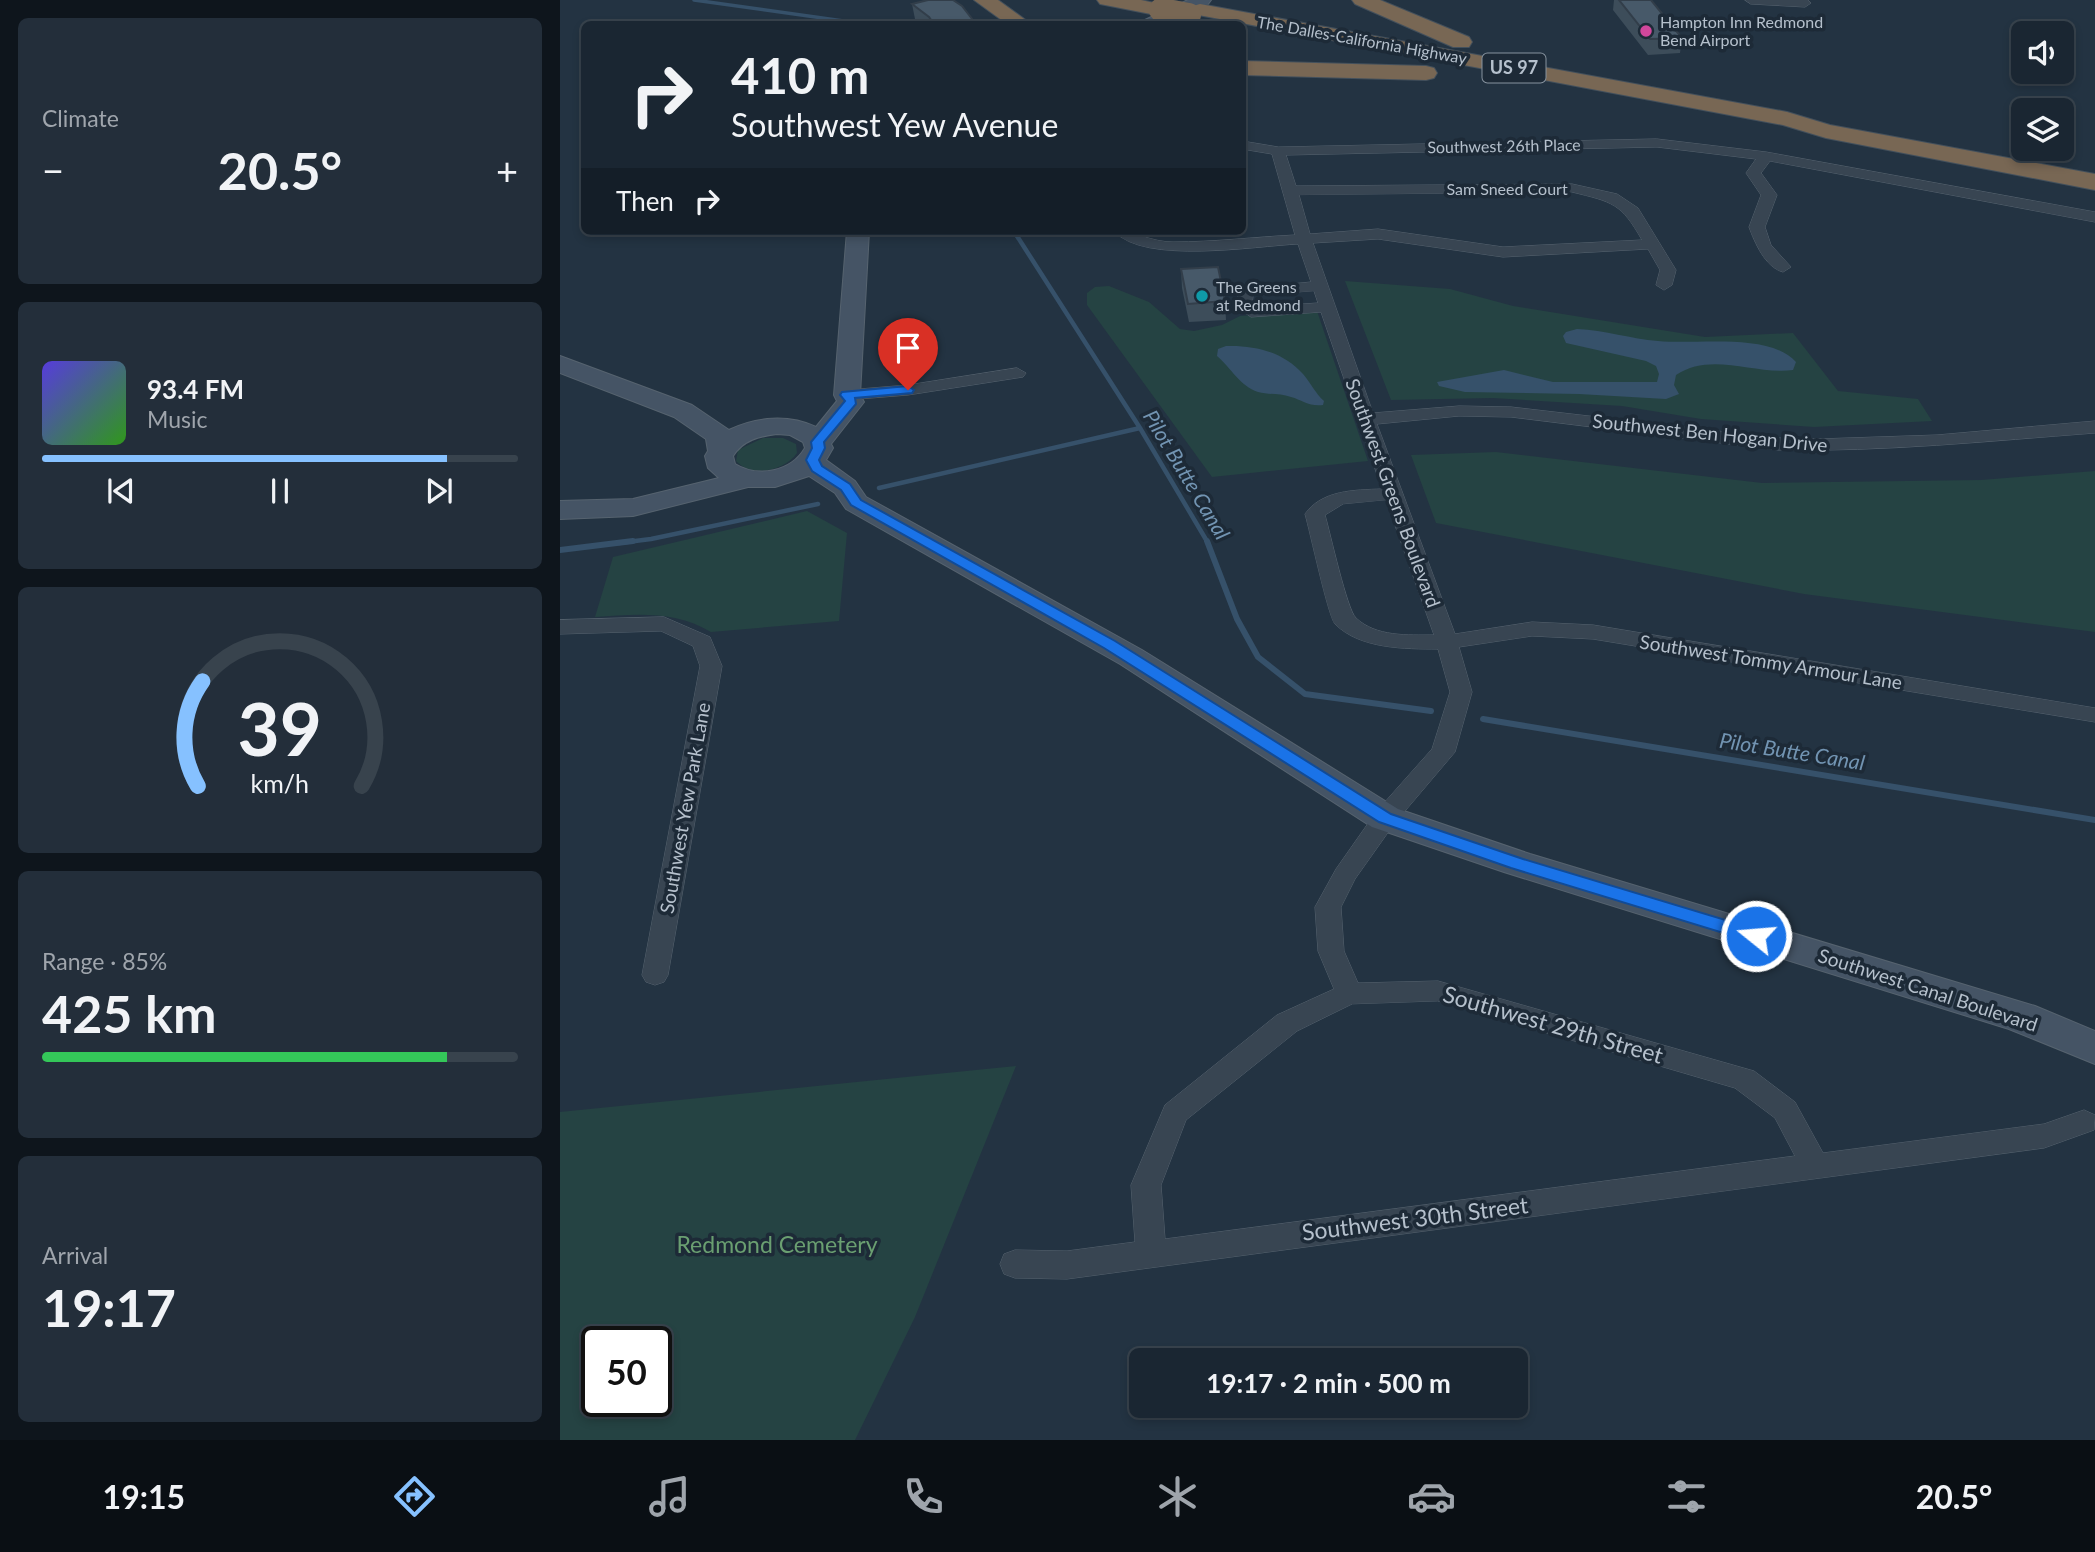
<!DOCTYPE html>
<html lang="en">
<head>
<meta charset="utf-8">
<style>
	body { margin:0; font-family:Lato,sans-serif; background:#232e3a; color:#f1f3f6; height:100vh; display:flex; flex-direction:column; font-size:26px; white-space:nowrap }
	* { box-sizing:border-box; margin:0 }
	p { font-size:23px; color:#9fa5ac }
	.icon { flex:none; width:38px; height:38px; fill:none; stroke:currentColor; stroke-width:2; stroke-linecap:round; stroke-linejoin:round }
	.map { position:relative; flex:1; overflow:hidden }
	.panel { display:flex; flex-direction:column; gap:18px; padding:18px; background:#0e151c; width:560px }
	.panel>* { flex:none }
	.hud { position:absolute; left:21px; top:21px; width:665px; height:214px; border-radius:10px; box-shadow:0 4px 10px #0003,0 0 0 2px #38434d; background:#1a2632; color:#f1f3f6; overflow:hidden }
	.fabs { position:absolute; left:1451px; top:21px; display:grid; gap:14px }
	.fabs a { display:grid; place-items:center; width:63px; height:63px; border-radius:10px; background:#1a2632; box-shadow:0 4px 10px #0003,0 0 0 2px #38434d; font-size:35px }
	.speed { position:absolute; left:21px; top:1326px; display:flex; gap:14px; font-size:35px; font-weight:700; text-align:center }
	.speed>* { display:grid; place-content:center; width:91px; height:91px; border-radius:50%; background:#1a2632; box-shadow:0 4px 10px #0003,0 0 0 2px #38434d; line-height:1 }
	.speed .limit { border:4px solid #111; border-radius:10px; background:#fff; color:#111 }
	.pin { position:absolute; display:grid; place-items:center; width:60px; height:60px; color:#fff; margin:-72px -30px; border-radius:50% 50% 50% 0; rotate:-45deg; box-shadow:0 0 7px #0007 }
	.pin .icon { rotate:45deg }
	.me { position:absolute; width:77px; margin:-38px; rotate:287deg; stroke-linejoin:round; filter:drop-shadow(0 0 5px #0008) }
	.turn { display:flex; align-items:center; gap:24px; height:147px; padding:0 35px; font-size:32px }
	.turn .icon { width:91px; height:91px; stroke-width:2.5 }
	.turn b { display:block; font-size:49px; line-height:60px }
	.then { display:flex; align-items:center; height:66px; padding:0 35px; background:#0003; gap:14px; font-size:26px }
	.big { font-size:52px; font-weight:700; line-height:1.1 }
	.panel .widget { flex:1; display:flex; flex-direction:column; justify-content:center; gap:10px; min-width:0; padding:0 24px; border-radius:10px; background:#232e3a }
	.panel .dial { align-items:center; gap:0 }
	.dial svg { height:182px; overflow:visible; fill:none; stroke:#38434d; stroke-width:7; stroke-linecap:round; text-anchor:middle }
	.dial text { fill:#f1f3f6; stroke:none }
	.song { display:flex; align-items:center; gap:21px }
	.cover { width:84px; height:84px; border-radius:10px; background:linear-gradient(135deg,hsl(250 70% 55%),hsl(110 70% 35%)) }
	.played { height:7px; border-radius:4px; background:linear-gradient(90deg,#86c1ff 85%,#38434d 85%) }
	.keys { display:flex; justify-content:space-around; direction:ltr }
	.heat { display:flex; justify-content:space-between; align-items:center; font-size:38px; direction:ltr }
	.charge { height:10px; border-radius:5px; background:linear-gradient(90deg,#34c759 85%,#38434d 0) }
	.trip { position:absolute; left:569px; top:1348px; width:399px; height:70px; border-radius:10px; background:#1a2632; box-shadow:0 4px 10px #0003,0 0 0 2px #38434d; font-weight:700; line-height:70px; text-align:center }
	.menu { display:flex; height:112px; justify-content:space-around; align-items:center; background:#0a0f14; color:#9fa5ac }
	.menu .icon { width:49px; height:49px }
	.menu .selected { color:#86c1ff }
	.menu b { font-size:32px; color:#f1f3f6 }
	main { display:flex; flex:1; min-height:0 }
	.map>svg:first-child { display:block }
	.green { fill:#254343; fill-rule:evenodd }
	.water { fill:#36516a }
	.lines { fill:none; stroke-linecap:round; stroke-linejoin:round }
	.stream-far2 { stroke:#36516a; stroke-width:3.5 }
	.stream-far1 { stroke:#36516a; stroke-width:4.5 }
	.stream { stroke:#36516a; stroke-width:6 }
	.street-casing { stroke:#56636f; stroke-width:1 }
	.secondary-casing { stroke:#56636f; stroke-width:2 }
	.highway-casing { stroke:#43505c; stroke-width:2 }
	.street { fill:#384552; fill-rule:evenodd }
	.secondary { fill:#455465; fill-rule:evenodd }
	.highway { fill:#786754; fill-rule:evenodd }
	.highway-bridge-casing { stroke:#43505c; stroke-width:24; stroke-linecap:butt }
	.highway-bridge { stroke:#786754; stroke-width:24 }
	.wall { fill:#3d4d5a }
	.building { fill:#475969; stroke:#323e4a; stroke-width:2 }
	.route { fill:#1a73e8; stroke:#114b97; stroke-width:2 }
	.hotel-dot { fill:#d1479c; stroke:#1d2a37; stroke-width:2.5 }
	.culture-dot { fill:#0f9aa8; stroke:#1d2a37; stroke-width:2.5 }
	.labels { text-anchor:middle; stroke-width:7; stroke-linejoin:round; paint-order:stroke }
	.far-poi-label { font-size:16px; fill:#b5c0cc; stroke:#1d2a37; text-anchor:start }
	.far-street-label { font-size:16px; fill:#b5c0cc; stroke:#1d2a37 }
	.shield { fill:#1d2a37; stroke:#87939f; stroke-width:2 }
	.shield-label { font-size:18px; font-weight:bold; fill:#b5c0cc }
	.street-label { font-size:19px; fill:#b5c0cc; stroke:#1d2a37 }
	.water-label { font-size:21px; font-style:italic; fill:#7294b2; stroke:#1d2a37 }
	.near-street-label { font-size:23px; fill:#b5c0cc; stroke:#1d2a37 }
	.near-park-label { font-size:23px; fill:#6a9f71; stroke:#1d2a37 }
</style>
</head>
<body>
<main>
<section class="panel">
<div class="widget"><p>Climate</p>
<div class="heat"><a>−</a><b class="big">20.5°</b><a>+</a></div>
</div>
<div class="widget">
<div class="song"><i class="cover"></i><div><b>93.4 FM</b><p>Music</p></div></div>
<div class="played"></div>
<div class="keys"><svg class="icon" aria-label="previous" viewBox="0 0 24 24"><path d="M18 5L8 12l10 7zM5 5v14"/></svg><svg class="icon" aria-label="pause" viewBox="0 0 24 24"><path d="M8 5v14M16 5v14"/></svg><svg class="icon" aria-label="next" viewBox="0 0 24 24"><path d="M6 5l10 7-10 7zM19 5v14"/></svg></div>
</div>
<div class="widget dial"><svg viewBox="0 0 100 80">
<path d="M14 69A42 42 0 1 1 86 69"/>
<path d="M14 69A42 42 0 0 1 16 23" stroke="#86c1ff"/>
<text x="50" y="56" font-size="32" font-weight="700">39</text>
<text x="50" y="72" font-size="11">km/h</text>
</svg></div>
<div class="widget"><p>Range · 85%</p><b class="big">425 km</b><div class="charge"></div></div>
<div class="widget"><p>Arrival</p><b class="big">19:17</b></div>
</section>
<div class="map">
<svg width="1535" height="1440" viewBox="0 0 1535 1440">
	<rect width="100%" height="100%" fill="#233342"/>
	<path class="green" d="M785,281L890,289L953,306L1145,337L1233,333L1278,391L1358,399L1372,421L1254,427L1141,419L1062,406L933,398L831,400Z
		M549,286L589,302L620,329L634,331L662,325L680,316L757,311L808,461L652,477L527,305V293L535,287Z
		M203,438H223L236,444L237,453C225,471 191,478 176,461L178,450Z
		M936,452L1202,483L1421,480L1535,471V632L1244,594L876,523L851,455Z
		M247,511L287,533L279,621L151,632C115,610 75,614 35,617L53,557Z
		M456,1066L355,1317L295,1440H0V1112ZM96,1342V1402H37V1342Z"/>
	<path class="water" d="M1017,329C1045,330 1071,339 1098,341C1137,345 1209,332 1236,362L1233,370C1195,375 1151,351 1116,375L1114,385L1119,394L1106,399L1019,394L905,392L879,386L877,382L944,370L993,382H1097L1099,374L1096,366L1086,361L1006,343L1003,336L1006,332Z
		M666,346C695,345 723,352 743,374C751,383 755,393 764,401L763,405C750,407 742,400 731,397C720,393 709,395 698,392C680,386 671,368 657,356L658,349Z"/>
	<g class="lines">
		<path class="stream-far2" d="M134,0L305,24
			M454,231L458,238"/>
		<path class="stream-far1" d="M457,236L580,428L648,543
			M319,488L580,428
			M59,543L91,539L258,504"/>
		<path class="stream" d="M647,541L677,619L698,657L745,694L871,711
			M0,550L73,541
			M923,719L1535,820"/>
		<g class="street-casing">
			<path id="street" d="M1185,0H1248L1251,3L1245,7L1191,4Z
				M1097,139L1206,152L1535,212V222L1210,161L1201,173L1217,195L1205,227L1211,245L1231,267L1223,272C1205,267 1195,243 1189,227L1201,195L1186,173L1196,159L1097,147L726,155L736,186L1012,184L1057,194L1078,208L1116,270L1112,285L1104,290L1096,285L1100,270L1088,249L943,257L818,239L753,243L813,413L899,406L951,407L1218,438L1258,439L1377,435L1535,421V433C1429,441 1324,452 1218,450L951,417L899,416L817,424L895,634L972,622L1033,625L1535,708V722L1033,639L972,636L899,647L912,692L895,752L834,824L795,879L781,907L784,951L798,983L878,981L1194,1071L1235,1102L1263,1153L1484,1124L1524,1110L1535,1115L1534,1130L1484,1148L507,1279L455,1278L444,1274L440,1264L444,1254L455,1250L507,1251L575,1242L571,1185L605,1105L717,1015L774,989L758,951L755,907L776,869L816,812L872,749L890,692L878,649C845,649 800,649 775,624C768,616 750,531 745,514C762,490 794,490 822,489L761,312L691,317L675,306L680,289L751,282L738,244C695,246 584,265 554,231C575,231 591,242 613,242C654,242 695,237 735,235L712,154L682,149V141L718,147ZM1012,192C1053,202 1061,203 1082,240L943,247L818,229L750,234L739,195ZM754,291L758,303L695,307L692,305L693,296ZM826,500L874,635C848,635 816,637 796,618C787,610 770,532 765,515L783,504ZM878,1001L1175,1088L1215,1118L1235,1156L605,1239L601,1185L626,1120L737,1031L792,1004Z
				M457,368L466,373L463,377L348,395L287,400L278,395L287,390L348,385Z
				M104,617L150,637L162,666L108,975L104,982L95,985L86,982L82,975L140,666L133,646L101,631L0,634V620Z"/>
		</g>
		<g class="secondary-casing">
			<path id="secondary" d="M628,0H651L648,4L605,24H582L585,20Z
				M287,231H309L300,395L304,402L271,444L273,448L266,460L295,481L306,497L582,650L838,809L970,854L1475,1006L1535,1031V1064L1449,1029L944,872L812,827L560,664L286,509L275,493L249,476L215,487H188L73,516L0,519V501L73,499L159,478L148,468L145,456L148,451L146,439L114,417L0,373V356L132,405L169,430C196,417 228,414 256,427L277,401L274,395ZM217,434L230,435L243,442L245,448C231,472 198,478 175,464L173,456C183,440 200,436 217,434Z"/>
		</g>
		<g class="highway-casing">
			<path id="highway" d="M414,0H438L471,24H447Z
				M537,0H581L608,6L611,10L608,14L601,16L540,4Z
				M792,0H820L909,37L912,42L909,47H893L795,4Z
				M640,4L1227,112L1270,125L1535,174V190L1266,138L1223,125L633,14L630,10L633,6Z
				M682,61L866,66L874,68L877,73L874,78L866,80L682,75Z"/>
		</g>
		<use href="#street" class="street"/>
		<use href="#secondary" class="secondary"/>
		<use href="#highway" class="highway"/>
		<g class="highway-bridge-casing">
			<path id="highway-bridge" d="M601,10L629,15"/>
		</g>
		<use href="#highway-bridge" class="highway-bridge"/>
	</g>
	<path class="wall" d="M1054,0H1091L1122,38L1120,53L1088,55L1053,10Z
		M352,4L416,24H356Z
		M621,269L665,301L666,320L629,322L622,288Z"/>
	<path class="building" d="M368,0H393L402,6L416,24H374L369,17L352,4Z
		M1059,0H1091L1122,38L1090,39Z
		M658,267L665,301L628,304L621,269Z"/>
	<path class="route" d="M348,386L354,390L352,393L295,398L296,404L264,442L265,448L259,460L262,466L290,484L301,500L555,641L831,814L963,859L1202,931L1205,936L1202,941L1196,943L951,868L819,822L544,648L291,505L281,490L252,471L246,460L252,448L251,442L285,401L280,395L282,392Z"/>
	<circle class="hotel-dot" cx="1086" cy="31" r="7"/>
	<circle class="culture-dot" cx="642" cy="296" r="7"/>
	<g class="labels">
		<g class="far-poi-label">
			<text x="1100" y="28">Hampton Inn Redmond<tspan x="1100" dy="18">Bend Airport</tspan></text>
			<text x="656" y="293">The Greens<tspan x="656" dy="18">at Redmond</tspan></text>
		</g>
		<g class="far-street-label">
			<text transform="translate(802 40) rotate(10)" y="6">The Dalles-California Highway</text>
			<text transform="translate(944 146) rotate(-1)" y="6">Southwest 26th Place</text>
			<text x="947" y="195">Sam Sneed Court</text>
		</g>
		<rect class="shield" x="922.5" y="53.5" width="63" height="29" rx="5"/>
		<g class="shield-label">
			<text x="954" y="74">US 97</text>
		</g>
		<g class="street-label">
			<text transform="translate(1150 433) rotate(6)" y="7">Southwest Ben Hogan Drive</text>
			<text transform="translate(833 493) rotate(70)" y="7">Southwest Greens Boulevard</text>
			<text transform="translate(1211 662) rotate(9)" y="7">Southwest Tommy Armour Lane</text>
			<text transform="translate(125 808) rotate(-80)" y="7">Southwest Yew Park Lane</text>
			<text transform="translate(1368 990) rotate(18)" y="7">Southwest Canal Boulevard</text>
		</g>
		<g class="water-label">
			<text transform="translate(626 475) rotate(59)" y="7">Pilot Butte Canal</text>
			<text transform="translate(1232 752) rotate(9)" y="7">Pilot Butte Canal</text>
		</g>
		<g class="near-street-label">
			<text transform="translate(993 1025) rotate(16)" y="8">Southwest 29th Street</text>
			<text transform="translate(855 1219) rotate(-7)" y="8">Southwest 30th Street</text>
		</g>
		<g class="near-park-label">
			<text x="217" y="1253">Redmond Cemetery</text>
		</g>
	</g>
</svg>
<div class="fabs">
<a><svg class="icon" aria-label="sound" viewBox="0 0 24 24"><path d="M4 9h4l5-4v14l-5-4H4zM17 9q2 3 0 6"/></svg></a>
<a><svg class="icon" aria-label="layers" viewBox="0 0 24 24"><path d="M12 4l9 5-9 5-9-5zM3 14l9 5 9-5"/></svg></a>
</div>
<div class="speed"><div class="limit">50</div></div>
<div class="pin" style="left:348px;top:390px;background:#d93025"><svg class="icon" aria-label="arrive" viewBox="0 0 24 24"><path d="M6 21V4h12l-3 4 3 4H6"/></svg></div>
<svg class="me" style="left:1196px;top:936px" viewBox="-20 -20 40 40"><circle r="17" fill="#1a73e8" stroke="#fff" stroke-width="3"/><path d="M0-11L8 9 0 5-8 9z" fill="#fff"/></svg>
<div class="trip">19:17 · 2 min · 500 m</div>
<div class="hud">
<div class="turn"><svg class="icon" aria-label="right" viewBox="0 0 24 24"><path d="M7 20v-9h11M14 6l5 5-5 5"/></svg><div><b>410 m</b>Southwest Yew Avenue</div></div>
<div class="then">Then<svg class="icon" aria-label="right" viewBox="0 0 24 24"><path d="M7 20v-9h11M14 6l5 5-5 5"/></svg></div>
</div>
</div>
</main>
<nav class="menu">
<b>19:15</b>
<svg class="icon selected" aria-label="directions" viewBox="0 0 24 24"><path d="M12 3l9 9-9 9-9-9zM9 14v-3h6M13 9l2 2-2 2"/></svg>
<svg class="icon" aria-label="music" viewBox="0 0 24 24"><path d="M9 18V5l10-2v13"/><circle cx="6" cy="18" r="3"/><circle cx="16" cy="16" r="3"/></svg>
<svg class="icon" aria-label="phone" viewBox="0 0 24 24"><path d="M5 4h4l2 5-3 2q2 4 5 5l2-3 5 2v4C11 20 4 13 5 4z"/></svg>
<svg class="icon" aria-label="climate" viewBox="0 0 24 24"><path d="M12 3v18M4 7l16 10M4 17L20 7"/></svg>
<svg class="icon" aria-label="car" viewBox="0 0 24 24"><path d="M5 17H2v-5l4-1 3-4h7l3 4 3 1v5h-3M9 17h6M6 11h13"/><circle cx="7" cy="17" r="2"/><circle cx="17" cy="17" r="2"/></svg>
<svg class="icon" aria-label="filters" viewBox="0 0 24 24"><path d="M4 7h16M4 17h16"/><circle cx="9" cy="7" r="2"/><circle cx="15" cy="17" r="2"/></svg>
<b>20.5°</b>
</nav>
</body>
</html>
